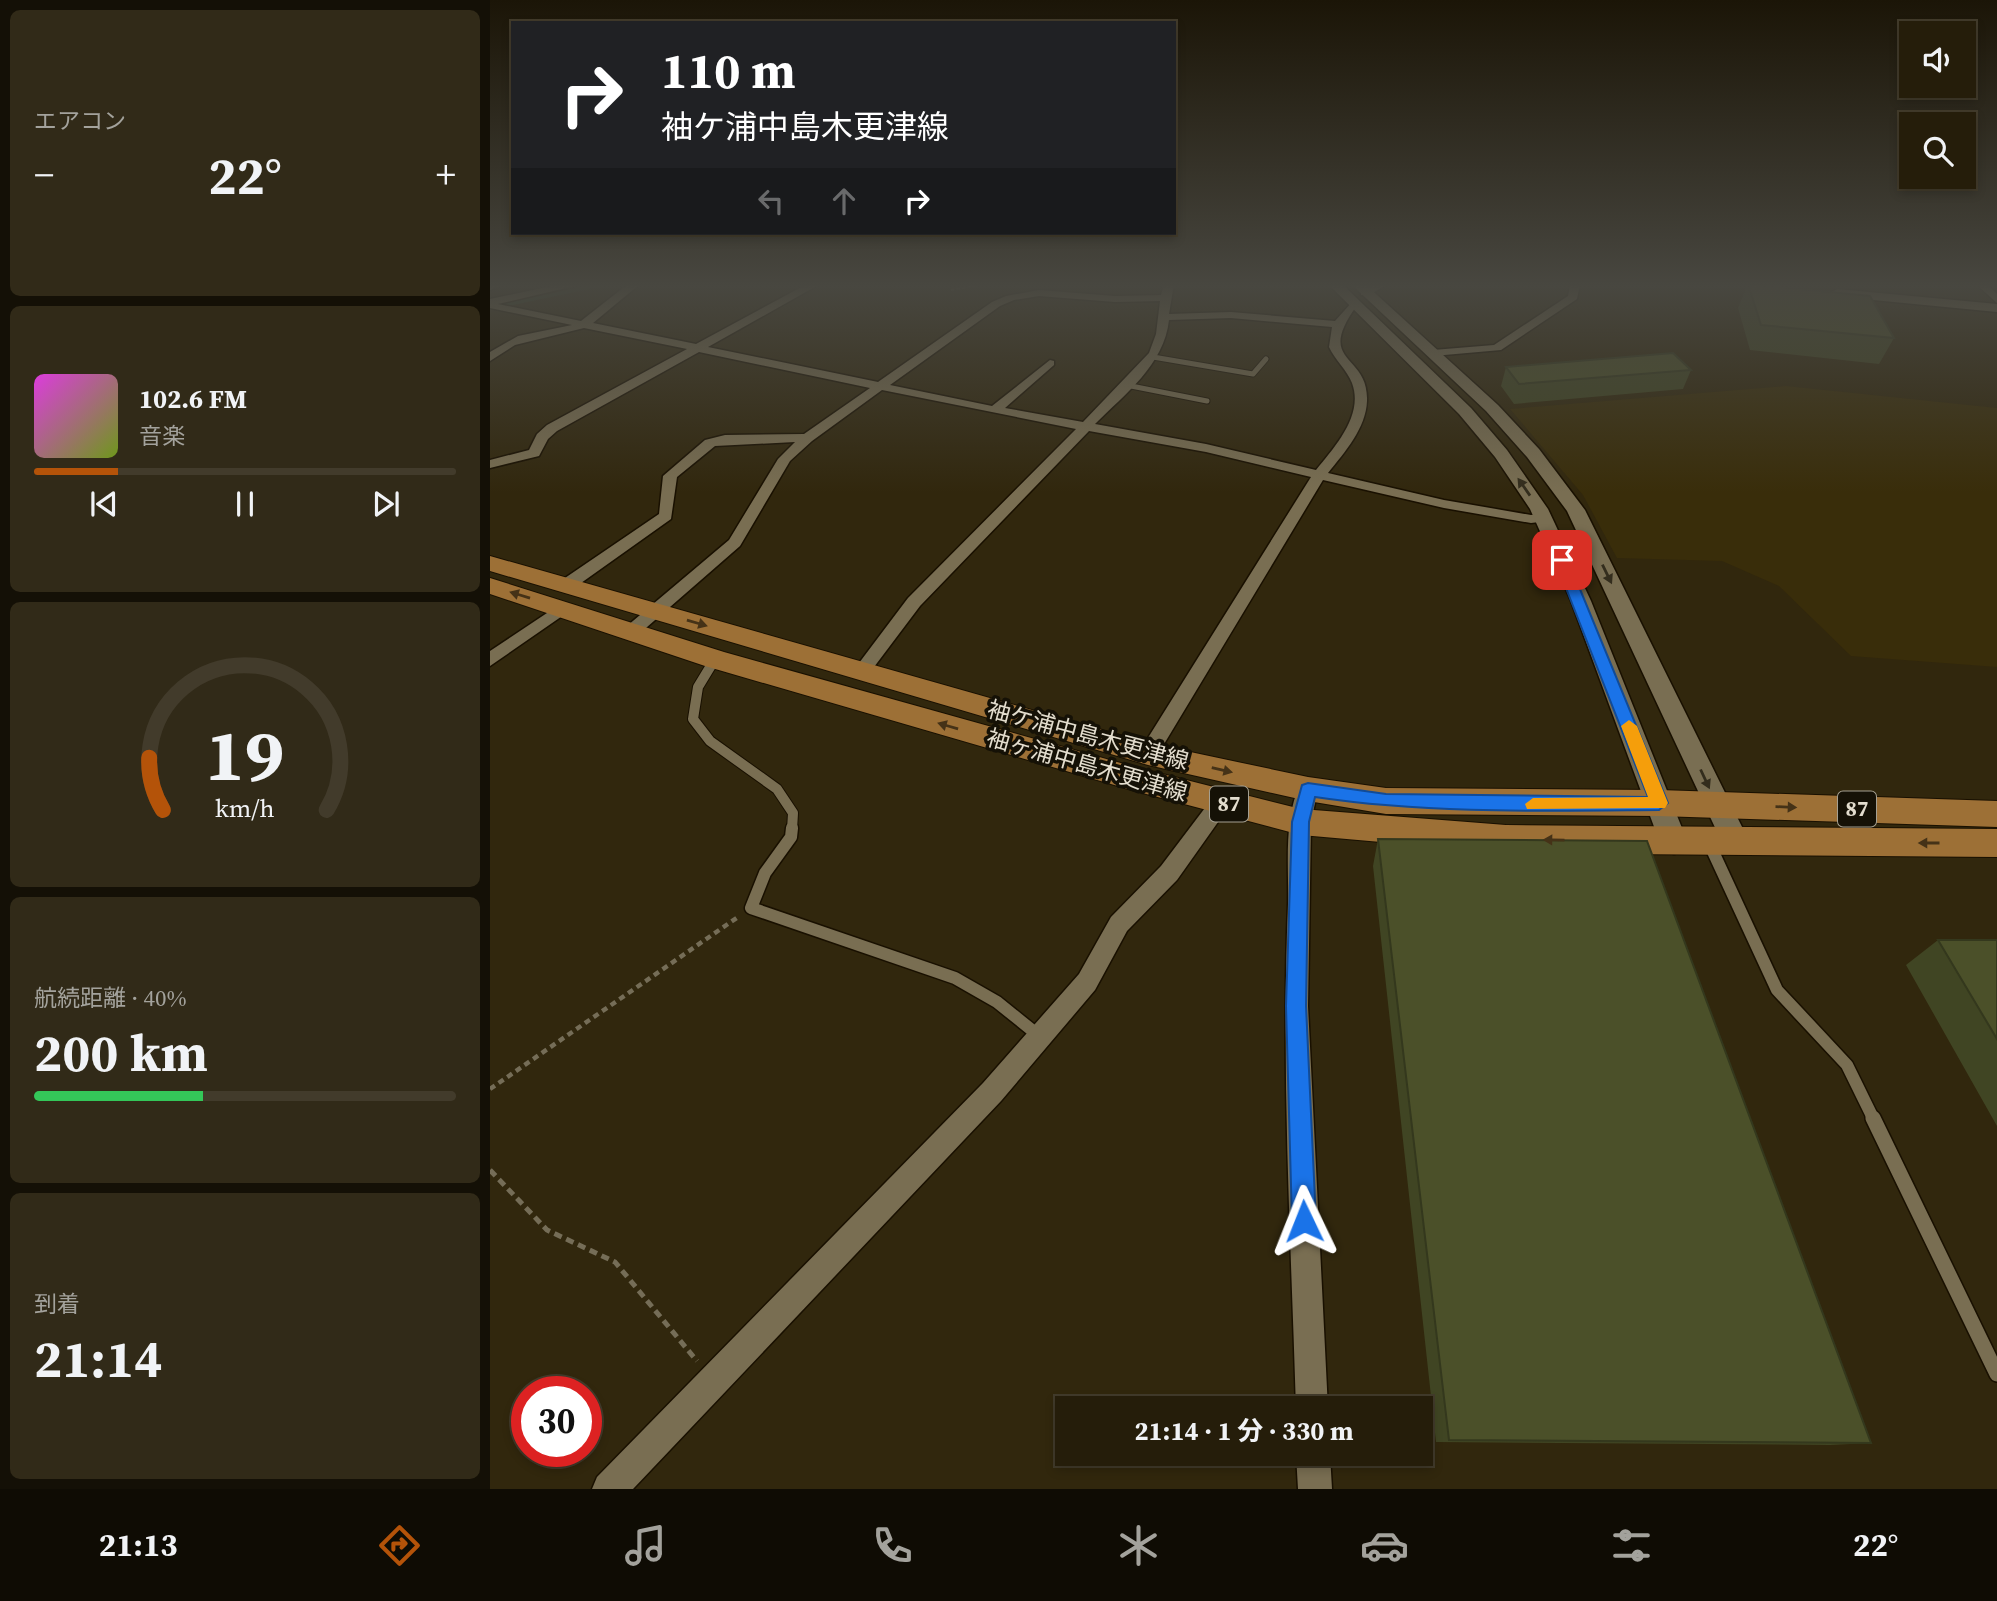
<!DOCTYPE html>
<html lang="ja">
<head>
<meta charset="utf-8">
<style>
	body { margin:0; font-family:"Source Serif 4","Noto Sans JP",serif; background:#312a18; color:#f1f3f6; height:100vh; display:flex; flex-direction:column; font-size:26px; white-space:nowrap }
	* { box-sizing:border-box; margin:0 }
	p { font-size:23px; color:#a3a29c }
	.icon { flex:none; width:38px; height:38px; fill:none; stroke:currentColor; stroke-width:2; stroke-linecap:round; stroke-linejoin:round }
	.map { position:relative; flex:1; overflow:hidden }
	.panel { display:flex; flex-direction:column; gap:10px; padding:10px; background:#141006; width:490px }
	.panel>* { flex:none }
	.top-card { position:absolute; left:21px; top:21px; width:665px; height:214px; border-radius:0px; box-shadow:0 4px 10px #0003,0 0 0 2px #423b2b; background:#202124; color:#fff; overflow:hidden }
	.fabs { position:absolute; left:1409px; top:21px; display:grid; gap:14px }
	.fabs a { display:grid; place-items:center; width:77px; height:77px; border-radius:0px; background:#251d0a; box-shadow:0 4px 10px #0003,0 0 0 2px #423b2b; font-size:35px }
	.speed { position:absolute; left:21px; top:1376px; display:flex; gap:14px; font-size:35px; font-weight:700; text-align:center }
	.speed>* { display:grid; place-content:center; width:91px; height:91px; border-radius:50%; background:#251d0a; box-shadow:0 4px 10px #0003,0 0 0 2px #423b2b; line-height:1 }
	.speed .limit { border:10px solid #d22; background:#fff; color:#111 }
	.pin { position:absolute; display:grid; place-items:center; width:60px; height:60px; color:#fff; margin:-30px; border-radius:14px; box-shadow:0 4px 10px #0006 }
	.me { position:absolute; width:77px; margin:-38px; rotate:358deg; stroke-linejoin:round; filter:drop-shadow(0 0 5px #0008) }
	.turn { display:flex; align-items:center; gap:24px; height:147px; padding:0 35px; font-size:32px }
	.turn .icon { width:91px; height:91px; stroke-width:2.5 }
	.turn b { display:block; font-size:49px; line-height:60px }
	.lanes { display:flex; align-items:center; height:66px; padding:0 35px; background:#0003; justify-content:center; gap:35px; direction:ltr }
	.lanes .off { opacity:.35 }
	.big { font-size:52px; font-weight:700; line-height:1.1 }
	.panel .card { flex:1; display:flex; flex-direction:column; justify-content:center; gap:10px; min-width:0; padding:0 24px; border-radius:10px; background:#312a18 }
	.panel .dial { align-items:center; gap:0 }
	.dial svg { height:182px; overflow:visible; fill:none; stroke:#423b2b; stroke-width:7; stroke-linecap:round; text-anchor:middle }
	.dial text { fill:#f1f3f6; stroke:none }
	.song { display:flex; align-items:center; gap:21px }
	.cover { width:84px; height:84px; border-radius:10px; background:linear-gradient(135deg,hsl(300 70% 55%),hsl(80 70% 35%)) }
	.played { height:7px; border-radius:4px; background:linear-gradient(90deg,#b45309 20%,#423b2b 20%) }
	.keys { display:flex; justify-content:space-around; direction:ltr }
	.heat { display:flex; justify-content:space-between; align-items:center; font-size:38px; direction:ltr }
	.charge { height:10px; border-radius:5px; background:linear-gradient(90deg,#34c759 40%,#423b2b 0) }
	.trip { position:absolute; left:565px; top:1396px; width:378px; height:70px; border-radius:0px; background:#251d0a; box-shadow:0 4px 10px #0003,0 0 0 2px #423b2b; font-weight:700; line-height:70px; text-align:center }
	.menu { display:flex; height:112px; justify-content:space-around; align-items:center; background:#0f0c04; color:#a3a29c }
	.menu .icon { width:49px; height:49px }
	.menu .on { color:#b45309 }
	.menu b { font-size:32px; color:#f1f3f6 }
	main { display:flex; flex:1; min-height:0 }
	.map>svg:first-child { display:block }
	.built { fill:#392d0a }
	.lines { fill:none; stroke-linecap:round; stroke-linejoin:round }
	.stream { stroke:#2d4729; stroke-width:3.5 }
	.service-far3-casing { stroke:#191000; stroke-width:7 }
	.service-far2-casing { stroke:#191000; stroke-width:12 }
	.service-far1-casing { stroke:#191000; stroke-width:15 }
	.service-casing { stroke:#191000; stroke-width:18 }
	.minor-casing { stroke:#191000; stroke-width:3 }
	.tertiary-casing { stroke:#191000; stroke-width:3 }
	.primary-casing { stroke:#191000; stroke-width:2 }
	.path-far2 { stroke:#756d57; stroke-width:2; stroke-dasharray:3.5 2; stroke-linecap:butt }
	.path-far1 { stroke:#756d57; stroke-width:4.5; stroke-dasharray:6 4.5; stroke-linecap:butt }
	.path { stroke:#756d57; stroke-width:5; stroke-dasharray:8 5; stroke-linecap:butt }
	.service-far3 { stroke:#796e52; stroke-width:5 }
	.service-far2 { stroke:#796e52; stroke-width:10 }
	.service-far1 { stroke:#796e52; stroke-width:12 }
	.service { stroke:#796e52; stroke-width:15 }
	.minor { fill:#796e52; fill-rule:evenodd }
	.tertiary { fill:#796e52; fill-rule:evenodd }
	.primary { fill:#9d7036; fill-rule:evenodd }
	.wall { fill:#404523 }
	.building { fill:#4b5029; stroke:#34381d; stroke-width:2 }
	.oneway { fill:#332d1d }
	.oneway2 { fill:#453217 }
	.route { fill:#1a73e8; stroke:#114b97; stroke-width:2 }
	.slow { fill:#f59e0b }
	.labels { text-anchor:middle; stroke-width:7; stroke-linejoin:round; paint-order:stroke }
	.shield { fill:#151106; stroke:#a5a092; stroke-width:2 }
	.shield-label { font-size:21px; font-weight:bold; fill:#e3ddce }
	.street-label { font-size:23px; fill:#e3ddce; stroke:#151106 }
</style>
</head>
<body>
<main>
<section class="panel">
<div class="card"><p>エアコン</p>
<div class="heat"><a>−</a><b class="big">22°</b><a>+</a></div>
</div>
<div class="card">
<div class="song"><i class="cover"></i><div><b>102.6 FM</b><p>音楽</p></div></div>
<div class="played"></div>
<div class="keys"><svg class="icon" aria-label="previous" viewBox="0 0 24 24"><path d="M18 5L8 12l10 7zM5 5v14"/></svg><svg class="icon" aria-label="pause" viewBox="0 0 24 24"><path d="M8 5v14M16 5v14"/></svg><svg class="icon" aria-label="next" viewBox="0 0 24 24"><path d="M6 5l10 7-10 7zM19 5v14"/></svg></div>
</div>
<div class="card dial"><svg viewBox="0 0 100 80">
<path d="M14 69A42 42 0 1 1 86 69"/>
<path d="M14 69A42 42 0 0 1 8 46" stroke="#b45309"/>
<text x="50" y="56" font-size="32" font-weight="700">19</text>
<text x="50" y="72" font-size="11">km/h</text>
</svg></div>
<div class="card"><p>航続距離 · 40%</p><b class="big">200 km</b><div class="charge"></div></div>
<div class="card"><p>到着</p><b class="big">21:14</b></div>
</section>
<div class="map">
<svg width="1507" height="1489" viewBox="0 0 1507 1489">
	<rect width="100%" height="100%" fill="#31270d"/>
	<path class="built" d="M1296,386L1507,408V667L1361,656L1289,586L1232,561L1127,558L1093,495L1020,409Z"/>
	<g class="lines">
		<path class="stream" d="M0,308L115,284"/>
		<g class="service-far3-casing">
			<path id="service-far3" d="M663,357L763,374L776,359
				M636,385L717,401"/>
		</g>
		<g class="service-far2-casing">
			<path id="service-far2" d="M225,659L208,687L203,719L220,741L287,789L303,813L302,830"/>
		</g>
		<g class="service-far1-casing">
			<path id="service-far1" d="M302,828L301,837L275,873L261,908L465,978L507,1002L548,1035
				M1219,843L1287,990L1357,1065L1384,1120"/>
		</g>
		<g class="service-casing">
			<path id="service" d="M1383,1118L1507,1374"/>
		</g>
		<g class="minor-casing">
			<path id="minor" d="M71,284H93L8,304L91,321L138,284H150L103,323L206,344L317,284H330L218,347L388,382L502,302L516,296L549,290L625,296L671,295L674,284H684L679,314L741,312L845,321L863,301L868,304C823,365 879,352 877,401C876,428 855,452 838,473L954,500L1041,515L1053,514L1060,518L1058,521L1041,523L954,508L833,480L665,759H651L648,754L651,749L821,477L716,452L599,431L430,606L378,675L372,677L363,671L418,598L586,429L392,390L322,441L300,461L250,546L149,634L143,636L135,630L137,626L239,540L288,459L305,442L225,446L187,477L181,519L84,588H72V580L169,514L173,476L215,440L235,435L314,434L380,388L209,352L67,431L58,439L49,456L0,468V460L39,450L47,434L57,425L197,349L94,328L25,345L0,361V352L28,336L82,325L0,308V299ZM549,296L625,302L670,301L666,334L659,353L593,422L515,408L564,365V361L560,360L502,406L400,385L510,306L524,300ZM741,318L842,327L839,347C845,360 857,370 862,383C874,415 845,447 826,470L716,444L605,424C635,394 674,365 679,320Z
				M884,284H898L879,295H871V291Z
				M1080,284H1090L1087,299L1011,350L943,356L937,353L943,350L1004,345L1078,296Z
				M1486,284H1497L1507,294V303Z
				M72,603L80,608L78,612L0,666V651Z
				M818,781L825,783L828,789L821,822L818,1006L838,1409H806C801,1241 791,1072 798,904C799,867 793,817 811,783Z
				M731,794L738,796L741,802L738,808L687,880L637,931L605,990L511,1101L143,1489H102L107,1477L493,1083L589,974L621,917L671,866L724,796Z
				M806,1454H840L842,1489H808Z"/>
		</g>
		<g class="tertiary-casing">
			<path id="tertiary" d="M0,284H15L0,290Z
				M838,284H852L981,408L1017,450L1058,509L1101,601L1198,843L1194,851L1184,854L1174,851L1170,843L1081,601L1040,509L1005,457L969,414Z
				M861,284H875L1008,405L1049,449L1095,510L1260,843L1256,851L1246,854L1236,851L1077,511L1037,457L996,411Z
				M1347,289L1507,304V312L1342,296L1340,293Z"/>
		</g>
		<g class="primary-casing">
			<path id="primary" d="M0,556L658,743L818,777L896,788L1169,790L1507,801V827L1169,816L896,814L818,801L658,765L0,571Z
				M0,578L234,652L645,767L811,809L1016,825L1507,829V857L1016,853L811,835L645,791L215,666L0,594Z"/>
		</g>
		<path class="path-far2" d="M461,290L492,284"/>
		<path class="path-far1" d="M0,1089L248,917"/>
		<path class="path" d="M0,1170L57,1230L125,1262L207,1361"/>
		<use href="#service-far3" class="service-far3"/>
		<use href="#service-far2" class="service-far2"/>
		<use href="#service-far1" class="service-far1"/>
		<use href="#service" class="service"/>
		<use href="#minor" class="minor"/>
		<use href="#tertiary" class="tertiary"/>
		<use href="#primary" class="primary"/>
	</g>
	<path class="wall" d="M1258,284L1404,338L1389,364L1260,350L1248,308Z
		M1016,367L1201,370L1193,389L1024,404L1011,386Z
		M888,839L1381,1443L1340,1445L946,1442L883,866Z
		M1448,940H1507V1126L1416,965Z"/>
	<path class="building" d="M1258,284L1380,296L1404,338L1271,325Z
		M1183,353L1201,370L1029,384L1016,367Z
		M888,839L1157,841L1381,1443L959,1440Z
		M1448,940H1507V1039Z"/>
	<defs><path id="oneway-solid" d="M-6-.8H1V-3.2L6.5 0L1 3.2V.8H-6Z" transform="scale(1.75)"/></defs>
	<g class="oneway">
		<use href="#oneway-solid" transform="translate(1034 487) rotate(-125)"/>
		<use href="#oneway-solid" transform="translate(1117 574) rotate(64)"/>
		<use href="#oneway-solid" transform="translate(1215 779) rotate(65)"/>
	</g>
	<g class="oneway2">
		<use href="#oneway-solid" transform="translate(30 595) rotate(-163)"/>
		<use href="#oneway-solid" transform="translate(207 623) rotate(16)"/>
		<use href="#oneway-solid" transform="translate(458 726) rotate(-164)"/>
		<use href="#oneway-solid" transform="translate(732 770) rotate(13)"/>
		<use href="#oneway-solid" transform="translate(1296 807) rotate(2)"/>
		<use href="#oneway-solid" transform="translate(1064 840) rotate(-179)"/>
		<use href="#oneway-solid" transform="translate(1439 843) rotate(-180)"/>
	</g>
	<linearGradient id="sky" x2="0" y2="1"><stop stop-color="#1b1507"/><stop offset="0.58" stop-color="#484740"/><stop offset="1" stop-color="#484740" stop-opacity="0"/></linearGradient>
	<rect width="1507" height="493" fill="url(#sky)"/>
	<path class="route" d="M1072,556L1078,560L1178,803L1169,810C1054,811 939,814 825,797L819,822L816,1006L826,1221L823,1229L814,1233L806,1229L802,1221L796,1006L802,822L812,785L818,783L896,794L1158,797L1065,560Z"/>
	<path class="slow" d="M1139,720L1147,726L1178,803L1175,808L1037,809L1035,804L1043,798L1158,797L1131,726Z"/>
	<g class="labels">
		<g class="shield">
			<rect x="720" y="786.5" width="38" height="35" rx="5"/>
			<rect x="1348" y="791.5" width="38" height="35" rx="5"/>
		</g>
		<g class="shield-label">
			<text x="739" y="811">87</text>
			<text x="1367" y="816">87</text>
		</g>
		<g class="street-label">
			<text transform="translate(598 735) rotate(15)" y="8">袖ケ浦中島木更津線</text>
			<text transform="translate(597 765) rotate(16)" y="8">袖ヶ浦中島木更津線</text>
		</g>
	</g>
</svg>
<div class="fabs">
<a><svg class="icon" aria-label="sound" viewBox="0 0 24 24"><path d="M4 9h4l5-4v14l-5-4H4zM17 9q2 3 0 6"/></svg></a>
<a><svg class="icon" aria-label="search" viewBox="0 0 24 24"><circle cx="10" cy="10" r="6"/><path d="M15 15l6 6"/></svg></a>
</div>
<div class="speed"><div class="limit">30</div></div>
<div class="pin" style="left:1072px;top:560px;background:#d93025"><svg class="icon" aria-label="arrive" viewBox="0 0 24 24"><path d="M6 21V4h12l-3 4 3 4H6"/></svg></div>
<svg class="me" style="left:814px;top:1221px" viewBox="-20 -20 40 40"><path d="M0-17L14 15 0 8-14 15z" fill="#1a73e8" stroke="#fff" stroke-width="4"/></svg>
<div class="trip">21:14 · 1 分 · 330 m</div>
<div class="top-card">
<div class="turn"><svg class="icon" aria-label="right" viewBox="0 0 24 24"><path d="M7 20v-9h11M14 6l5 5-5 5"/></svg><div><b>110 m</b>袖ケ浦中島木更津線</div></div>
<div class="lanes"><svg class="icon off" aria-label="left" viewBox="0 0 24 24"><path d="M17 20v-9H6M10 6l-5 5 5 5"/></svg><svg class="icon off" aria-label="ahead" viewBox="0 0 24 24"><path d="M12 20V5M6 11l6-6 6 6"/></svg><svg class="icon" aria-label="right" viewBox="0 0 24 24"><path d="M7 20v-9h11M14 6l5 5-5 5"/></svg></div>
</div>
</div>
</main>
<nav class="menu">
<b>21:13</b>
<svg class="icon on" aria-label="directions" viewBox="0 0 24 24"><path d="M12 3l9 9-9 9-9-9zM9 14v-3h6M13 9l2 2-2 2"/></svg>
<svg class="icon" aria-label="music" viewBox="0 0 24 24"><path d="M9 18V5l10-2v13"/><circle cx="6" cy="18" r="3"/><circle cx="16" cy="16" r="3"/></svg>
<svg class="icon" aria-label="phone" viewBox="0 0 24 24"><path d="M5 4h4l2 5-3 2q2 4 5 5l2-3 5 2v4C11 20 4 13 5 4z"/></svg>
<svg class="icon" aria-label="climate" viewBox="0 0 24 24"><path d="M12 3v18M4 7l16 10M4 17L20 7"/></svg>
<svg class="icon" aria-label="car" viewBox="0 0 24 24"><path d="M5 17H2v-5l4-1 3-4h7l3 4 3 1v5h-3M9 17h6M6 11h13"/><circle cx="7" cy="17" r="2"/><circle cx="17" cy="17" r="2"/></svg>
<svg class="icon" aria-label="filters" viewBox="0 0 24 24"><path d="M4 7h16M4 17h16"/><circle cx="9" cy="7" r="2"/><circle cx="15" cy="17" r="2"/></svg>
<b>22°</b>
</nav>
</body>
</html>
